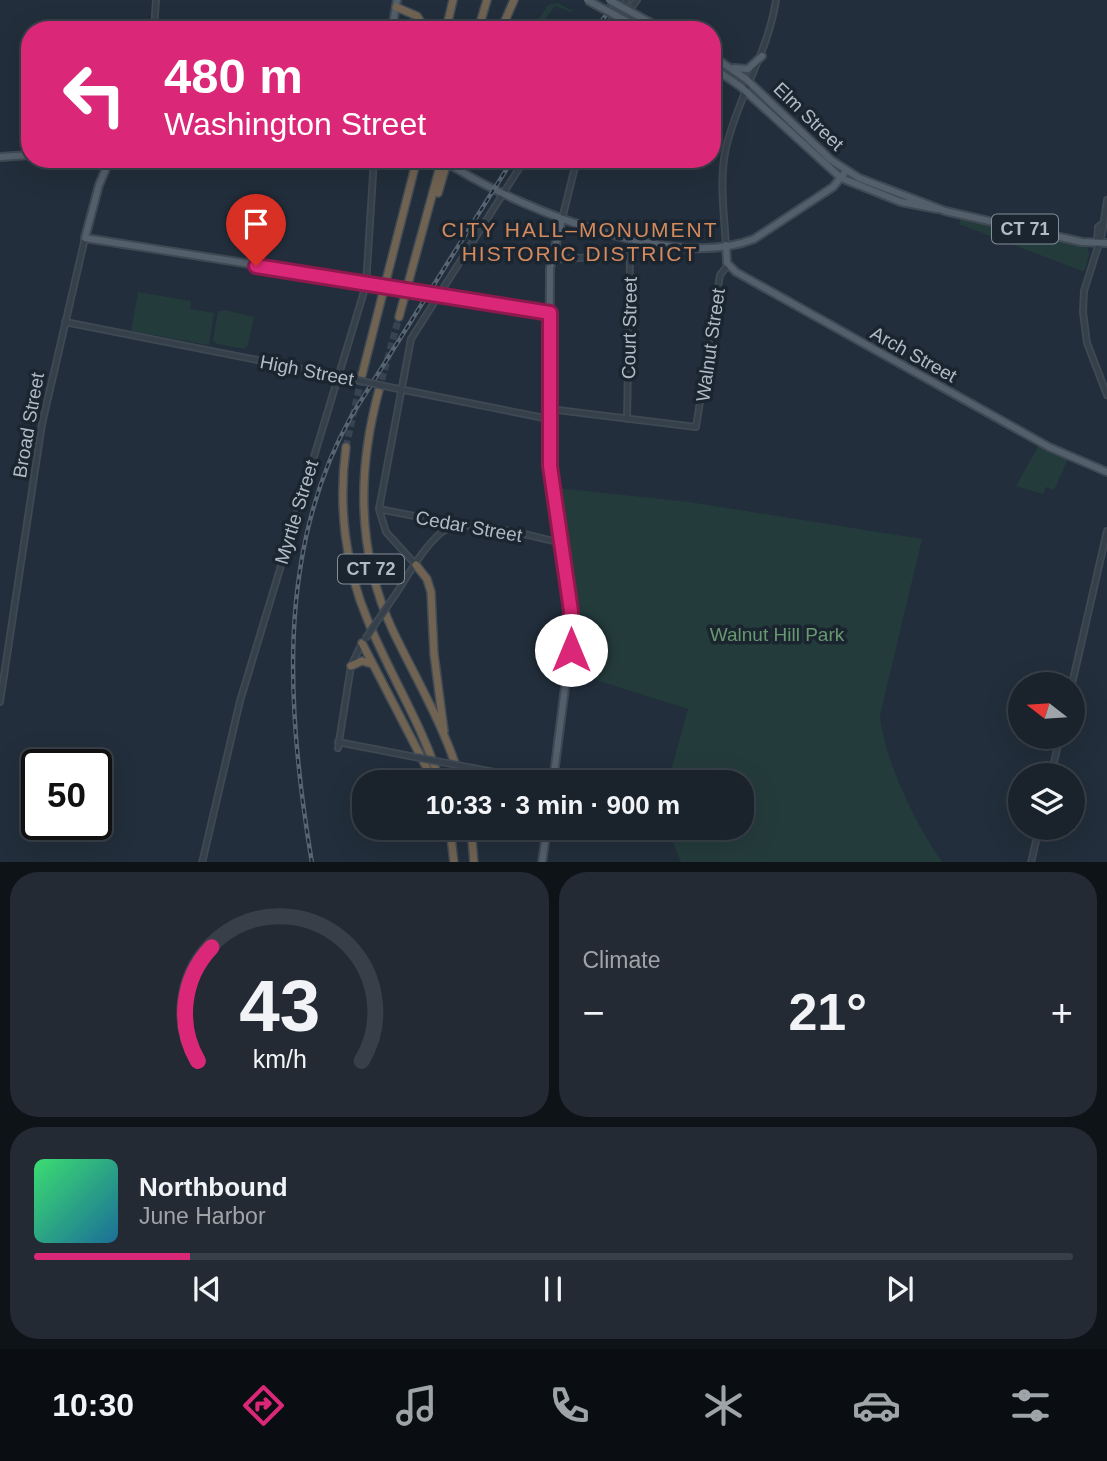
<!DOCTYPE html>
<html lang="en">
<head>
<meta charset="utf-8">
<style>
	body { margin:0; font-family:Arial,sans-serif; background:#232a34; color:#f1f3f6; height:100vh; display:flex; flex-direction:column; font-size:26px; white-space:nowrap }
	* { box-sizing:border-box; margin:0 }
	p { font-size:23px; color:#9fa4a9 }
	.icon { flex:none; width:38px; height:38px; fill:none; stroke:currentColor; stroke-width:2; stroke-linecap:round; stroke-linejoin:round }
	.map { position:relative; height:862px; overflow:hidden }
	.side { display:flex; flex-direction:column; gap:10px; padding:10px; background:#0e1318; flex:1 }
	.side>* { flex:none }
	.guide { position:absolute; left:21px; top:21px; width:700px; height:147px; border-radius:28px; box-shadow:0 7px 28px #0002,0 0 0 2px #383f48; background:#db2777; color:#fff; overflow:hidden }
	.needle { width:46px; rotate:287deg }
	.controls { position:absolute; left:1008px; top:672px; display:grid; gap:14px }
	.controls a { display:grid; place-items:center; width:77px; height:77px; border-radius:50%; background:#1a222c; box-shadow:0 7px 28px #0002,0 0 0 2px #383f48; font-size:35px }
	.speed { position:absolute; left:21px; top:749px; display:flex; gap:14px; font-size:35px; font-weight:700; text-align:center }
	.speed>* { display:grid; place-content:center; width:91px; height:91px; border-radius:50%; background:#1a222c; box-shadow:0 7px 28px #0002,0 0 0 2px #383f48; line-height:1 }
	.speed .limit { border:4px solid #111; border-radius:10px; background:#fff; color:#111 }
	.pin { position:absolute; display:grid; place-items:center; width:60px; height:60px; color:#fff; margin:-72px -30px; border-radius:50% 50% 50% 0; rotate:-45deg; box-shadow:0 0 7px #0007 }
	.pin .icon { rotate:45deg }
	.me { position:absolute; width:77px; margin:-38px; rotate:0deg; stroke-linejoin:round; filter:drop-shadow(0 0 5px #0008) }
	.turn { display:flex; align-items:center; gap:24px; height:147px; padding:0 28px; font-size:32px }
	.turn .icon { width:91px; height:91px; stroke-width:2.5 }
	.turn b { display:block; font-size:49px; line-height:60px }
	.big { font-size:52px; font-weight:700; line-height:1.1 }
	.side .tile { flex:1; display:flex; flex-direction:column; justify-content:center; gap:10px; min-width:0; padding:0 24px; border-radius:28px; background:#232a34 }
	.side .dial { align-items:center; gap:0 }
	.dial svg { height:182px; overflow:visible; fill:none; stroke:#383f48; stroke-width:7; stroke-linecap:round; text-anchor:middle }
	.dial text { fill:#f1f3f6; stroke:none }
	.song { display:flex; align-items:center; gap:21px }
	.cover { width:84px; height:84px; border-radius:10px; background:linear-gradient(135deg,hsl(140 70% 55%),hsl(200 70% 35%)) }
	.played { height:7px; border-radius:4px; background:linear-gradient(90deg,#db2777 15%,#383f48 15%) }
	.keys { display:flex; justify-content:space-around; direction:ltr }
	.heat { display:flex; justify-content:space-between; align-items:center; font-size:38px; direction:ltr }
	.side .tiles { flex:1; display:grid; gap:10px; grid-template-columns:1fr 1fr }
	.tile:last-child { grid-column:span 2 }
	.trip { position:absolute; left:352px; top:770px; width:402px; height:70px; border-radius:28px; background:#1a222c; box-shadow:0 7px 28px #0002,0 0 0 2px #383f48; font-weight:700; line-height:70px; text-align:center }
	.menu { display:flex; height:112px; justify-content:space-around; align-items:center; background:#0a0e12; color:#9fa4a9 }
	.menu .icon { width:49px; height:49px }
	.menu .on { color:#db2777 }
	.menu b { font-size:32px; color:#f1f3f6 }
	.map>svg:first-child { display:block }
	.green { fill:#243b3c }
	.lines { fill:none; stroke-linecap:round; stroke-linejoin:round }
	.highway-tunnel { stroke:#374350; stroke-width:7; stroke-dasharray:7 3.5; stroke-linecap:butt }
	.minor-casing { stroke:#3f4954; stroke-width:8 }
	.major-casing { stroke:#3f4954; stroke-width:10 }
	.highway-casing { stroke:#414b56; stroke-width:10 }
	.minor { stroke:#36404b; stroke-width:4.5 }
	.major { stroke:#535f6b; stroke-width:6 }
	.highway { stroke:#716352; stroke-width:7 }
	.rail-casing { stroke:#576472; stroke-width:4.5 }
	.rail { stroke:#1b2530; stroke-width:2; stroke-dasharray:5; stroke-linecap:butt }
	.minor-bridge-casing { stroke:#3f4954; stroke-width:8; stroke-linecap:butt }
	.major-bridge-casing { stroke:#3f4954; stroke-width:10; stroke-linecap:butt }
	.minor-bridge { stroke:#36404b; stroke-width:4.5 }
	.major-bridge { stroke:#535f6b; stroke-width:6 }
	.route-casing { stroke:#8e194d; stroke-width:18 }
	.route { stroke:#db2777; stroke-width:12 }
	.labels { text-anchor:middle; stroke-width:7; stroke-linejoin:round; paint-order:stroke }
	.shield { fill:#1b2530; stroke:#848e9a; stroke-width:2 }
	.shield-label { font-size:18px; font-weight:bold; fill:#b1bbc7 }
	.street-label { font-size:19px; fill:#b1bbc7; stroke:#1b2530 }
	.park-label { font-size:19px; fill:#67986f; stroke:#1b2530 }
	.neighbourhood-label { font-size:21px; letter-spacing:2px; fill:#d58a5d; stroke:#1b2530 }
</style>
</head>
<body>
<div class="map">
<svg width="1107" height="863" viewBox="0 0 1107 863">
	<rect width="100%" height="100%" fill="#222e3b"/>
	<path class="green" d="M558,3L571,10L577,9L570,12L555,6L537,30H532L548,5Z
		M961,219L1087,247L1089,254L1085,270L1082,271L959,224Z
		M138,292L191,301L190,309L214,313L209,345L131,331Z
		M225,310L254,317L248,345L244,349L217,344L213,340L218,311Z
		M1039,445L1068,459L1054,490L1046,487L1043,494L1016,486Z
		M558,488L689,502L922,539L880,715C884,760 916,825 942,862H681L667,828H742V782H668L688,709L574,673L577,613Z"/>
	<g class="lines">
		<path class="highway-tunnel" d="M379,390L399,317
			M346,447L362,375"/>
		<g class="minor-casing">
			<path id="minor" d="M154,30L156,0
				M604,30L627,0
				M615,30L637,0
				M1107,200L1102,234L1084,291L1083,312L1087,343L1107,395
				M562,219L577,159
				M1097,243L1098,227L1102,224
				M726,245C724,213 719,179 726,148C738,96 768,53 776,0
				M552,260L631,254
				M65,322L348,378
				M389,387L549,419
				M549,409L696,427L720,275L728,265
				M627,419L630,258L634,238
				M379,509L445,522L452,527
				M416,565L386,532L379,509L411,339L525,159
				M393,598C407,578 422,548 442,532C464,515 532,537 559,542
				M1072,684L1107,531
				M0,702L42,424L85,238
				M338,742L415,757
				M338,748L351,666L362,643
				M473,768L547,782
				M1051,775L1060,737
				M202,863L240,701L366,285L374,159
				M1031,863L1039,828"/>
		</g>
		<g class="major-casing">
			<path id="major" d="M392,30L397,0
				M712,56L746,79L831,160L859,178L945,211L1082,242L1107,243
				M712,67L741,87L841,178L901,202L937,209
				M734,68L748,69L762,56
				M0,157L30,155
				M110,159L99,185L85,238L378,284
				M457,169C527,211 674,271 754,239L833,187L846,171
				M726,245L727,263L736,272L1049,447L1107,472
				M416,290L550,313
				M553,782L572,632L552,487L549,426L550,268L562,219
				M542,863L547,828"/>
		</g>
		<g class="highway-casing">
			<path id="highway" d="M396,7L417,16L426,30
				M401,30L412,24L425,28
				M446,30L453,0
				M478,30L487,0
				M501,30L514,0
				M438,193L448,159
				M399,317L442,159
				M362,375L417,159
				M379,390C357,471 357,554 393,631C417,681 446,729 461,782
				M346,447C338,505 345,567 368,621C390,675 423,726 440,782
				M416,565L427,579L431,592L434,654L444,731
				M362,643L434,782
				M351,666L362,661L372,664
				M450,828L454,863
				M471,828L474,863"/>
		</g>
		<use href="#minor" class="minor"/>
		<use href="#major" class="major"/>
		<use href="#highway" class="highway"/>
		<g class="rail-casing">
			<path id="rail" d="M595,30L617,0
				M312,863C287,714 275,550 352,415L513,159"/>
		</g>
		<use href="#rail" class="rail"/>
		<g class="minor-bridge-casing">
			<path id="minor-bridge" d="M348,378L389,387
				M365,639L393,598
				M415,757L473,768"/>
		</g>
		<g class="major-bridge-casing">
			<path id="major-bridge" d="M587,0L643,30
				M609,0L664,30
				M440,159L457,169
				M378,284L416,290"/>
		</g>
		<use href="#minor-bridge" class="minor-bridge"/>
		<use href="#major-bridge" class="major-bridge"/>
	</g>
	<g class="lines">
		<g class="route-casing">
			<path id="route" d="M256,266L550,313V466L571,611V650"/>
		</g>
		<use href="#route" class="route"/>
	</g>
	<g class="labels">
		<g class="shield">
			<rect x="992" y="214.5" width="66" height="29" rx="5"/>
			<rect x="338" y="554.5" width="66" height="29" rx="5"/>
		</g>
		<g class="shield-label">
			<text x="1025" y="235">CT 71</text>
			<text x="371" y="575">CT 72</text>
		</g>
		<g class="street-label">
			<text transform="translate(809 116) rotate(44)" y="7">Elm Street</text>
			<text transform="translate(629 328) rotate(-89)" y="7">Court Street</text>
			<text transform="translate(710 345) rotate(-82)" y="7">Walnut Street</text>
			<text transform="translate(914 354) rotate(29)" y="7">Arch Street</text>
			<text transform="translate(307 370) rotate(11)" y="7">High Street</text>
			<text transform="translate(28 425) rotate(-80)" y="7">Broad Street</text>
			<text transform="translate(296 512) rotate(-73)" y="7">Myrtle Street</text>
			<text transform="translate(469 526) rotate(10)" y="7">Cedar Street</text>
		</g>
		<g class="park-label">
			<text x="777" y="641">Walnut Hill Park</text>
		</g>
		<g class="neighbourhood-label">
			<text x="580" y="237">CITY HALL–MONUMENT<tspan x="580" dy="24">HISTORIC DISTRICT</tspan></text>
		</g>
	</g>
</svg>
<div class="controls">
<a><svg class="needle" viewBox="-14 -14 28 28"><path d="M0-13l5 13h-10z" fill="#e53935"/><path d="M0 13l5-13h-10z" fill="#9fa4a9"/></svg></a>
<a><svg class="icon" aria-label="layers" viewBox="0 0 24 24"><path d="M12 4l9 5-9 5-9-5zM3 14l9 5 9-5"/></svg></a>
</div>
<div class="speed"><div class="limit">50</div></div>
<div class="pin" style="left:256px;top:266px;background:#d93025"><svg class="icon" aria-label="arrive" viewBox="0 0 24 24"><path d="M6 21V4h12l-3 4 3 4H6"/></svg></div>
<svg class="me" style="left:571px;top:650px" viewBox="-20 -20 40 40"><circle r="19" fill="#fff"/><path d="M0-13L10 11 0 6-10 11z" fill="#db2777"/></svg>
<div class="trip">10:33 · 3 min · 900 m</div>
<div class="guide">
<div class="turn"><svg class="icon" aria-label="left" viewBox="0 0 24 24"><path d="M17 20v-9H6M10 6l-5 5 5 5"/></svg><div><b>480 m</b>Washington Street</div></div>
</div>
</div>
<section class="side">
<div class="tiles">
<div class="tile dial"><svg viewBox="0 0 100 80">
<path d="M14 69A42 42 0 1 1 86 69"/>
<path d="M14 69A42 42 0 0 1 20 19" stroke="#db2777"/>
<text x="50" y="56" font-size="32" font-weight="700">43</text>
<text x="50" y="72" font-size="11">km/h</text>
</svg></div>
<div class="tile"><p>Climate</p>
<div class="heat"><a>−</a><b class="big">21°</b><a>+</a></div>
</div>
<div class="tile">
<div class="song"><i class="cover"></i><div><b>Northbound</b><p>June Harbor</p></div></div>
<div class="played"></div>
<div class="keys"><svg class="icon" aria-label="previous" viewBox="0 0 24 24"><path d="M18 5L8 12l10 7zM5 5v14"/></svg><svg class="icon" aria-label="pause" viewBox="0 0 24 24"><path d="M8 5v14M16 5v14"/></svg><svg class="icon" aria-label="next" viewBox="0 0 24 24"><path d="M6 5l10 7-10 7zM19 5v14"/></svg></div>
</div>
</div>
</section>
<nav class="menu">
<b>10:30</b>
<svg class="icon on" aria-label="directions" viewBox="0 0 24 24"><path d="M12 3l9 9-9 9-9-9zM9 14v-3h6M13 9l2 2-2 2"/></svg>
<svg class="icon" aria-label="music" viewBox="0 0 24 24"><path d="M9 18V5l10-2v13"/><circle cx="6" cy="18" r="3"/><circle cx="16" cy="16" r="3"/></svg>
<svg class="icon" aria-label="phone" viewBox="0 0 24 24"><path d="M5 4h4l2 5-3 2q2 4 5 5l2-3 5 2v4C11 20 4 13 5 4z"/></svg>
<svg class="icon" aria-label="climate" viewBox="0 0 24 24"><path d="M12 3v18M4 7l16 10M4 17L20 7"/></svg>
<svg class="icon" aria-label="car" viewBox="0 0 24 24"><path d="M5 17H2v-5l4-1 3-4h7l3 4 3 1v5h-3M9 17h6M6 11h13"/><circle cx="7" cy="17" r="2"/><circle cx="17" cy="17" r="2"/></svg>
<svg class="icon" aria-label="filters" viewBox="0 0 24 24"><path d="M4 7h16M4 17h16"/><circle cx="9" cy="7" r="2"/><circle cx="15" cy="17" r="2"/></svg>
</nav>
</body>
</html>
